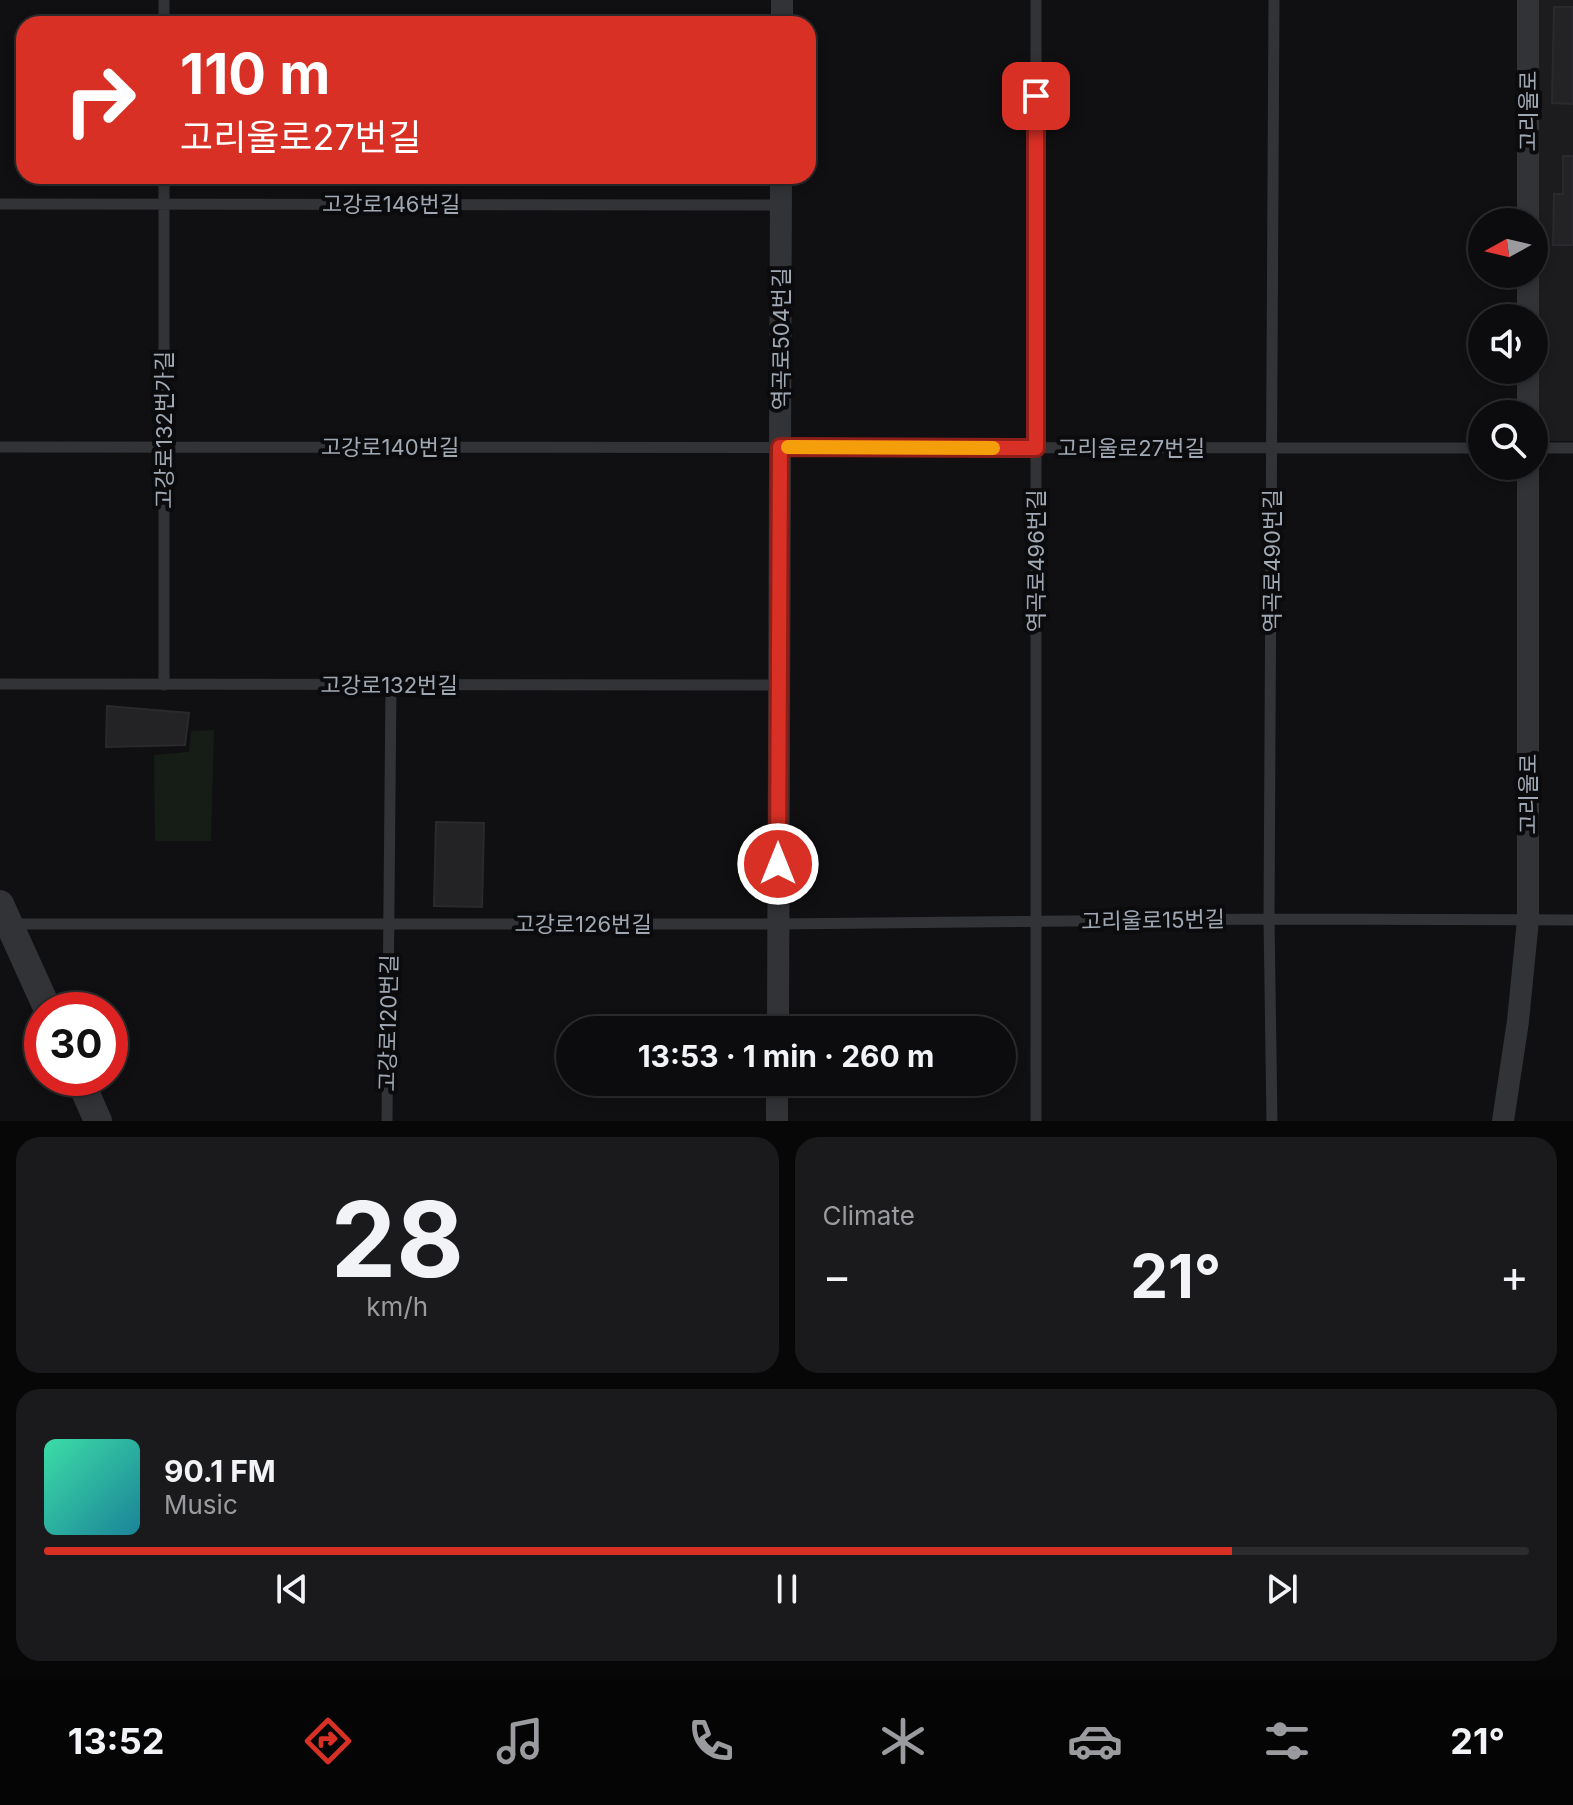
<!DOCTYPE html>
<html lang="en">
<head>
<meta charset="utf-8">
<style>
	body { margin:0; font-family:Inter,"Noto Sans KR",sans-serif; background:#1a1a1c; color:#f1f3f6; height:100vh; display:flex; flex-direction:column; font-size:30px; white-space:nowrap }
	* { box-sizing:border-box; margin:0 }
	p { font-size:26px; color:#9a9b9e }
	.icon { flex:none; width:44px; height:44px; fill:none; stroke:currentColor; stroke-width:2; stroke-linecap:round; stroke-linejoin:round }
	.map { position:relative; height:1121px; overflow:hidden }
	.sheet { display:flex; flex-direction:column; gap:16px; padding:16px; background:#070708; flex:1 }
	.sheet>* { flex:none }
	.top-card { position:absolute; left:16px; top:16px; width:800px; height:168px; border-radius:24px; box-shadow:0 4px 12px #0003,0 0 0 2px #2c2c2e; background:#d93025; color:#fff; overflow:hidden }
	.needle { width:52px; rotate:262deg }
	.tools { position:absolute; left:1468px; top:208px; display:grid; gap:16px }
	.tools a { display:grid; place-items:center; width:80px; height:80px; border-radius:50%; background:#0c0c0e; box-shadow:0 4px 12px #0003,0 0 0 2px #2c2c2e; font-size:40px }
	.speed { position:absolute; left:24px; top:992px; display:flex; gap:16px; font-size:40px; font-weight:700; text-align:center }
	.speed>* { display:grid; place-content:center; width:104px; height:104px; border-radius:50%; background:#0c0c0e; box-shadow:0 4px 12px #0003,0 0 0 2px #2c2c2e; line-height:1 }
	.speed .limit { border:12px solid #d22; background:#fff; color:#111 }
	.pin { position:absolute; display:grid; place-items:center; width:68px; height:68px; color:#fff; margin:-34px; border-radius:16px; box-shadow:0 4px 12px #0006 }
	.me { position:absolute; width:88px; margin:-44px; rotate:0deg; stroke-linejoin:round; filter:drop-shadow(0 0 6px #0008) }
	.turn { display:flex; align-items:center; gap:28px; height:168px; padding:0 32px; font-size:36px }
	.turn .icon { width:104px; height:104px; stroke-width:2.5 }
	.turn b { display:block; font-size:56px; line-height:68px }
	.big { font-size:60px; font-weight:700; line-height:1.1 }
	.sheet .card { flex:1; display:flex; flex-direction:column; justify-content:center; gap:12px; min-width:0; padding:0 28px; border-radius:24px; background:#1a1a1c }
	.sheet .dial { align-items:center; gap:0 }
	.dial b { font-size:104px; line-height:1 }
	.song { display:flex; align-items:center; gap:24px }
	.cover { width:96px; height:96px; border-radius:12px; background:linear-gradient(135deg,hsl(160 70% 55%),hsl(190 70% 35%)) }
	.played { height:8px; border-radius:4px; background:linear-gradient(90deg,#d93025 80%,#2c2c2e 80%) }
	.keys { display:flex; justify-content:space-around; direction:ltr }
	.heat { display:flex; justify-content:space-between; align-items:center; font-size:44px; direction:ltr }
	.sheet .tiles { flex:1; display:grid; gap:16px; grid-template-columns:1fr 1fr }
	.card:last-child { grid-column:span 2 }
	.trip { position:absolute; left:556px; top:1016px; width:460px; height:80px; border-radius:40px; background:#0c0c0e; box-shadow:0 4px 12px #0003,0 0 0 2px #2c2c2e; font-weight:700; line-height:80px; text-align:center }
	.dock { display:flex; height:128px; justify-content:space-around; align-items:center; background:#050506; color:#9a9b9e }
	.dock .icon { width:56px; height:56px }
	.dock .selected { color:#d93025 }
	.dock b { font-size:36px; color:#f1f3f6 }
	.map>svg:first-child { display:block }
	.built { fill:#1c1c1f }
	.green { fill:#161d17 }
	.building { fill:#232326; stroke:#2a2a2e; stroke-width:2 }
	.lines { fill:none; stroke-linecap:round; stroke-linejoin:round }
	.service { stroke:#313337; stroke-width:11 }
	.minor { stroke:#313337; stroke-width:22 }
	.tertiary { stroke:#313337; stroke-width:28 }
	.route-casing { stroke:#8d1f18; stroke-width:20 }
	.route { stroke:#d93025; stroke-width:14 }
	.slow { stroke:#f59e0b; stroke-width:14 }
	.labels { text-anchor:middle; stroke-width:8; stroke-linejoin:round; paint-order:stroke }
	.street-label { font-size:22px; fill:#a0a8b4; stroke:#0b0b0d }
</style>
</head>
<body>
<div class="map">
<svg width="1573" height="1121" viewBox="0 0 1573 1121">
	<rect width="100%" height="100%" fill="#101012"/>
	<path class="built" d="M1537,0H1573V441H1537Z"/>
	<path class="green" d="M214,730L211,841H155L154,755L189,752L191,731Z"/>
	<path class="building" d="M1554,7H1573V104L1552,103Z
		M1563,156H1573V245H1553L1554,194H1563Z
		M107,706L189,713L185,745L106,747Z
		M436,822L484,823L482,907L434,906Z"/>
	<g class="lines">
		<path class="service" d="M164,0V24
			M0,204L781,205
			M0,447L1482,448
			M1534,448H1573
			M0,684L779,685
			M164,685V176
			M9,924H778L1269,919L1573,920
			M387,1121L391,685
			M1036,1121V0
			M1272,1121L1269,919L1274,0"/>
		<path class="minor" d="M1528,0V222
			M782,24V0
			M1528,274V318
			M1528,370V414
			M778,1030L781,176
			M777,1121V1082
			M1503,1121L1518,1021L1528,920V466"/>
		<path class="tertiary" d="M0,904L48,1010
			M79,1078L98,1121"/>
	</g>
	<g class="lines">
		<g class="route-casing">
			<path id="route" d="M778,864L780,447L1036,448V96"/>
		</g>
		<use href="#route" class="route"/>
		<path class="slow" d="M788,447L993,448"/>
	</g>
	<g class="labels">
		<g class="street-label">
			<text transform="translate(1528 111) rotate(-90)" y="8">고리울로</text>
			<text x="391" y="212">고강로146번길</text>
			<text transform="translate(781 339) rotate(-90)" y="8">역곡로504번길</text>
			<text transform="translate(164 430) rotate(-90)" y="8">고강로132번가길</text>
			<text x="390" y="455">고강로140번길</text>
			<text x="1131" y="456">고리울로27번길</text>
			<text transform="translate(1036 561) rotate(-90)" y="8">역곡로496번길</text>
			<text transform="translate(1272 561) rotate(-90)" y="8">역곡로490번길</text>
			<text x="389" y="693">고강로132번길</text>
			<text transform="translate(1528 794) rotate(-90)" y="8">고리울로</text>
			<text transform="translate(1153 920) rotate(-1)" y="8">고리울로15번길</text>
			<text x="583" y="932">고강로126번길</text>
			<text transform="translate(388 1023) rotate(-89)" y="8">고강로120번길</text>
		</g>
	</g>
</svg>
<div class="tools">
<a><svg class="needle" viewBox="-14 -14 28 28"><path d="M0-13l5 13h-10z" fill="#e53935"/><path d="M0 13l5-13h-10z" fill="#9a9b9e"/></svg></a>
<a><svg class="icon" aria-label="sound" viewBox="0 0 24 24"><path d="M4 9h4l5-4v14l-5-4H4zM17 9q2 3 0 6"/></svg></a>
<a><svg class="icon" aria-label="search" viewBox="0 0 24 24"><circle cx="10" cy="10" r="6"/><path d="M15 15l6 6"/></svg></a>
</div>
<div class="speed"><div class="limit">30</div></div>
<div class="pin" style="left:1036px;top:96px;background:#d93025"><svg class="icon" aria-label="arrive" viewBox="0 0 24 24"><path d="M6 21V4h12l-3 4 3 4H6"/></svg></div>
<svg class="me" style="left:778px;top:864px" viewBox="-20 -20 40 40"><circle r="17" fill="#d93025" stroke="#fff" stroke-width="3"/><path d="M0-11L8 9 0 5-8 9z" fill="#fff"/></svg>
<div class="trip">13:53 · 1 min · 260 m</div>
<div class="top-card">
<div class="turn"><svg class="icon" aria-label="right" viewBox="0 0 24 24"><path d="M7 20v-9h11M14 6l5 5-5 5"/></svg><div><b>110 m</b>고리울로27번길</div></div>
</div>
</div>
<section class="sheet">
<div class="tiles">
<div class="card dial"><b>28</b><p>km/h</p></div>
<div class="card"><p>Climate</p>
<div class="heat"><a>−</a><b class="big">21°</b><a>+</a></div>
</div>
<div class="card">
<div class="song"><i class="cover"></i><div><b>90.1 FM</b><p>Music</p></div></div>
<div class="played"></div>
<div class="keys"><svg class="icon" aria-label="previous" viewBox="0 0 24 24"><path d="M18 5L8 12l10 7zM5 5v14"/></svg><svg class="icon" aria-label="pause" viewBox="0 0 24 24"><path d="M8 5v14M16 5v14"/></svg><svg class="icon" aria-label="next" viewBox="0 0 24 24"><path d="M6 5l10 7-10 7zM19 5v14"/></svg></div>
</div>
</div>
</section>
<nav class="dock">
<b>13:52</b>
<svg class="icon selected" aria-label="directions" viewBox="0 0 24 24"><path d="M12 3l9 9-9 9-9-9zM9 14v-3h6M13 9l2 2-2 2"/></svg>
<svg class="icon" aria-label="music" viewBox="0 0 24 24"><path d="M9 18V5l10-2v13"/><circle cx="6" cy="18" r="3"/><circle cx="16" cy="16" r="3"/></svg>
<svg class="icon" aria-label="phone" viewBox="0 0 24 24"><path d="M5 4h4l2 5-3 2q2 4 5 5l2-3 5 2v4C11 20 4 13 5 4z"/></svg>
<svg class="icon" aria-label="climate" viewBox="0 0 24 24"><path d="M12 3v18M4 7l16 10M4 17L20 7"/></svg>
<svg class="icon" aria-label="car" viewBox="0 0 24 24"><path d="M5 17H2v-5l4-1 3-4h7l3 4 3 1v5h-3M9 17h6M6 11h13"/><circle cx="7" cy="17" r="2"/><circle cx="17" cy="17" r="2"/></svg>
<svg class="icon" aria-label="filters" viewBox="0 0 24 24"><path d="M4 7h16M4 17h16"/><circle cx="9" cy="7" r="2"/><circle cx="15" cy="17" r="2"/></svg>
<b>21°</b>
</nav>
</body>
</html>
